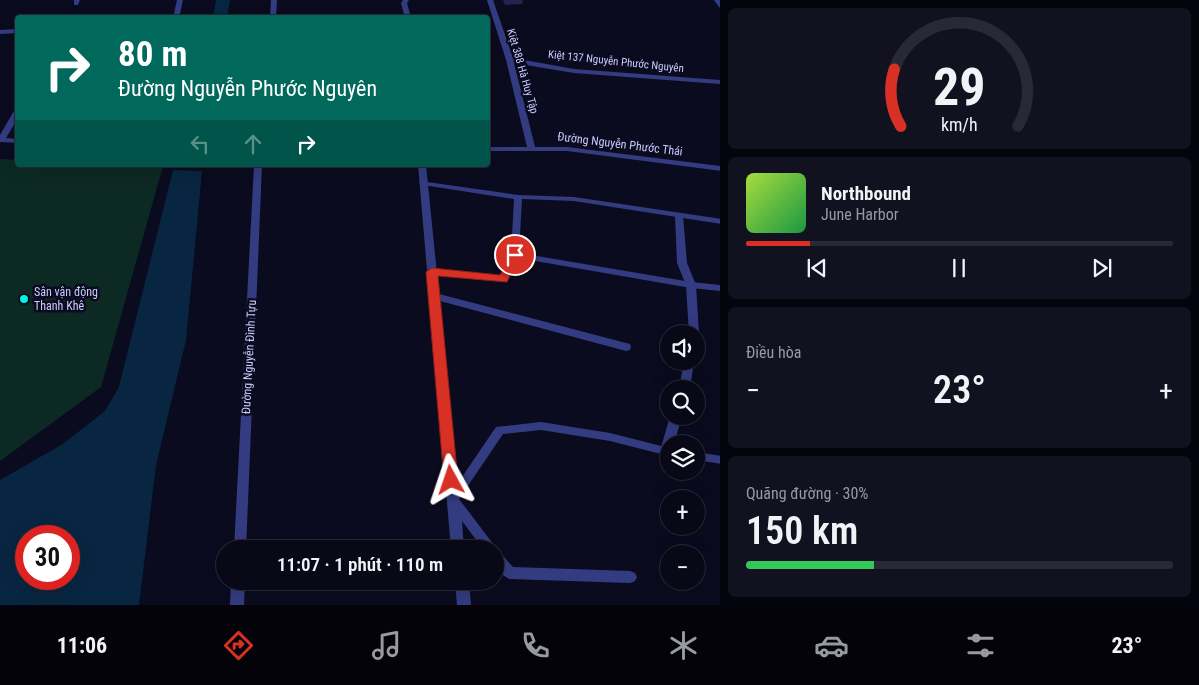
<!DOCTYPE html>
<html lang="vi">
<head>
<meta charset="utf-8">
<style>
	body { margin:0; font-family:"Roboto Condensed",sans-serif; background:#111120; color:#f1f3f6; height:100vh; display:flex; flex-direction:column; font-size:19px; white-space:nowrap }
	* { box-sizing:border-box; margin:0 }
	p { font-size:16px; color:#989aa1 }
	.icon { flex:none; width:28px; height:28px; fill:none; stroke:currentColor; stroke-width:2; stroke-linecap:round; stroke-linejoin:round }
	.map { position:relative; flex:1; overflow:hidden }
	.sheet { display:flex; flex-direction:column; gap:8px; padding:8px; background:#04040d; width:479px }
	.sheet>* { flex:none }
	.hud { position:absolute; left:15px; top:15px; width:475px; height:152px; border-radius:5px; box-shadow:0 5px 20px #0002,0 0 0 1px #292936; background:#00695c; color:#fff; overflow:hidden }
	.fabs { position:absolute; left:660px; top:325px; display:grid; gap:10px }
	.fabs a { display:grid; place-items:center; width:45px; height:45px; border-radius:50%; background:#080817; box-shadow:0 5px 20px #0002,0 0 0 1px #292936; font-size:25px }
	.speed { position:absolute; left:15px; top:525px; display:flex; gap:10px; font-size:25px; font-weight:700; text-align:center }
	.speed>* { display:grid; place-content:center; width:65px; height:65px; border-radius:50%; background:#080817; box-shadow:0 5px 20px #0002,0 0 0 1px #292936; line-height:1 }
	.speed .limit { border:8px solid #d22; background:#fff; color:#111 }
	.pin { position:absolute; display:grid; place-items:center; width:42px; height:42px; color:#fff; margin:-21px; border:2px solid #fff; border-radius:50%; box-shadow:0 1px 5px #0007 }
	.me { position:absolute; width:55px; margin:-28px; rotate:355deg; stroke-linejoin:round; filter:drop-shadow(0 0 4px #0008) }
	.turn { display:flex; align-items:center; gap:18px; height:105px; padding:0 20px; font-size:22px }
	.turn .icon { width:65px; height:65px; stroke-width:2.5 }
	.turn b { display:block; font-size:35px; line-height:42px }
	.lanes { display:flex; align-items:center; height:48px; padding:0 20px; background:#0003; justify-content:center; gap:25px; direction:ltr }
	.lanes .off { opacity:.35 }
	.big { font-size:38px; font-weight:600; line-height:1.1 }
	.sheet .widget { flex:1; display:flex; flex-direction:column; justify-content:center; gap:8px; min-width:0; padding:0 18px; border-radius:8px; background:#111120 }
	.sheet .dial { align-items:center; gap:0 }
	.dial svg { height:130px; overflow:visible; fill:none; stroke:#292936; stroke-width:7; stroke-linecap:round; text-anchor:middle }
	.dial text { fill:#f1f3f6; stroke:none }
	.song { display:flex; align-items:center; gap:15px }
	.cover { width:60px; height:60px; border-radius:8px; background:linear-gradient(135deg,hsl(80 70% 55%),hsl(140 70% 35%)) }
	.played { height:5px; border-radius:2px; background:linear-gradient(90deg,#d93025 15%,#292936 15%) }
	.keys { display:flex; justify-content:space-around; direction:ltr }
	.heat { display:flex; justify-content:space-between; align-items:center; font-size:28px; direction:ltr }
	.charge { height:8px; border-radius:4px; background:linear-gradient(90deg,#34c759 30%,#292936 0) }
	.trip { position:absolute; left:216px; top:540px; width:288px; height:50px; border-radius:25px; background:#080817; box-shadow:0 5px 20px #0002,0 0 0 1px #292936; font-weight:600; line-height:50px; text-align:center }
	.tab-bar { display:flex; height:80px; justify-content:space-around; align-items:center; background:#030309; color:#989aa1 }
	.tab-bar .icon { width:35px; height:35px }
	.tab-bar .current { color:#d93025 }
	.tab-bar b { font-size:22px; color:#f1f3f6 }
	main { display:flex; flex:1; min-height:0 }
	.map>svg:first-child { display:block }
	.green { fill:#0d2924 }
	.water { fill:#082641; fill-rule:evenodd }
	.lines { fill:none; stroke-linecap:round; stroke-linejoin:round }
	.canal { fill:#082641; fill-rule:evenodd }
	.service { fill:#333c81; fill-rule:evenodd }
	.minor { fill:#333c81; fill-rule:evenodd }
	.tertiary { fill:#333c81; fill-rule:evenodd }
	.wall { fill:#24234e }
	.route { fill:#d93025; stroke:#8d1f18 }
	.poi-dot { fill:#00f4e5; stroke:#0b0b1f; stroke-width:2 }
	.labels { text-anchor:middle; stroke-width:5; stroke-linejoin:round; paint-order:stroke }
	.far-street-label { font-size:11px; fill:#c9cbff; stroke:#0b0b1f }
	.street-label { font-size:12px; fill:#c9cbff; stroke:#0b0b1f }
	.poi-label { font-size:12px; fill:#c9cbff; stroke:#0b0b1f; text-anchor:start }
</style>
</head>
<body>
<main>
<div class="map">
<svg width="721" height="605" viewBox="0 0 721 605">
	<rect width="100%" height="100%" fill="#0b0b1f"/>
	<path class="green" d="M0,159L17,160L18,165L163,166L101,387L0,461Z"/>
	<path class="water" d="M173,170L202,171L186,340L156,465L139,605H0V480L63,444L105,411L119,387ZM26,536H69V579H26Z"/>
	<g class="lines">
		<path class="canal" d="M216,0H230L227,18H213Z"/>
		<path class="service" d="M420,181L518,195L574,197L721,219V224L574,201L522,199L519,253L691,282L721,285V291L691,288L518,258L506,281L503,282L429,274L428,272L432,269L500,276L511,255L514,199L423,185L419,183Z
			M541,422L610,433L669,448V456L610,441L541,430L503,434L457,502L453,504L449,502L448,499L449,496L496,427Z
			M696,452L721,456V464L696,460Z"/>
		<path class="minor" d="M74,0H80L78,5H74Z
			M177,0H183L179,18H173Z
			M403,0H409L407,3L411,18H405L401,3Z
			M487,0H493L513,58L574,69L721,80V84L574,73L514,63L535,147H567L721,166V171L567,151H488V147H527L506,60Z
			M714,0H720L721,8L719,7Z
			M18,29V33L0,34V30Z
			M15,109H18V118L6,138L18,139V143L0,142V135Z
			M418,165H426L439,294L626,343L630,344L631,347L630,350L626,351L440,301L459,499L497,549L513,567L630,571L635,573L637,577L635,581L630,583L510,579C497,574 495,561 495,549H483L462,521L464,549H451Z
			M679,213L683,216L687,263L696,285L699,334L696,337V334H689L686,285L677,263L675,216Z
			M684,361H694L690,389H679Z
			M670,416H682L674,444H669V455L662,454L660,451Z
			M455,581H469L471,605H457Z"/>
		<path class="tertiary" d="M271,0H277L276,18H270Z
			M254,165H262L246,549H234Z
			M231,581H245L244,605H230Z"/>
	</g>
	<path class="wall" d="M503,0H523L522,4L505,5Z"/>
	<path class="route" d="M515,252L520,255L507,282L438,276L458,480L456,485H446L444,480L426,272L432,268L500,275L511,253Z"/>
	<circle class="poi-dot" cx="24" cy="299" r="5"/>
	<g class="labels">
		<g class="far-street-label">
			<text transform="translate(616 61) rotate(6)" y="4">Kiệt 137 Nguyễn Phước Nguyên</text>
			<text transform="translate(523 71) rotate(74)" y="4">Kiệt 388 Hà Huy Tập</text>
		</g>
		<g class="street-label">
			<text transform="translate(620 144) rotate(7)" y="4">Đường Nguyễn Phước Thái</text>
			<text transform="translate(249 357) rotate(-87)" y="4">Đường Nguyễn Đình Tựu</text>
		</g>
		<g class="poi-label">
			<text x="34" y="296">Sân vận động<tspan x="34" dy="14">Thanh Khê</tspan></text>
		</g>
	</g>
</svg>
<div class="fabs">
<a><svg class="icon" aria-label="sound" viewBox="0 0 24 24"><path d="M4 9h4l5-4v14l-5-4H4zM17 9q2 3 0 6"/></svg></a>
<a><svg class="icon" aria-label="search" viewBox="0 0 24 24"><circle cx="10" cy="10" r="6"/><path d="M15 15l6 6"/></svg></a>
<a><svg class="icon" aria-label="layers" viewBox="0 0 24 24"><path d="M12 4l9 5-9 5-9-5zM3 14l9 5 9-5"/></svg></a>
<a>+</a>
<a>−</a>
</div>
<div class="speed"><div class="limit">30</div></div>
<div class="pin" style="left:515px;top:255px;background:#d93025"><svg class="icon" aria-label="arrive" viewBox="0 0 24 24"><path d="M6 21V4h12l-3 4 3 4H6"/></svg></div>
<svg class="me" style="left:451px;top:480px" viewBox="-20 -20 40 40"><path d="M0-17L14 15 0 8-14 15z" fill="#d93025" stroke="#fff" stroke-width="4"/></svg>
<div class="trip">11:07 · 1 phút · 110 m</div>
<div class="hud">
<div class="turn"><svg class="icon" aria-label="right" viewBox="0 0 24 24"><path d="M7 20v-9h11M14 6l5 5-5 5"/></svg><div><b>80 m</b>Đường Nguyễn Phước Nguyên</div></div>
<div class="lanes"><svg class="icon off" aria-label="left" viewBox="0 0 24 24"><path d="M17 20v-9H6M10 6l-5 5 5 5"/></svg><svg class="icon off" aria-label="ahead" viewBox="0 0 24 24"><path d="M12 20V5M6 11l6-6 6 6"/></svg><svg class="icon" aria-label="right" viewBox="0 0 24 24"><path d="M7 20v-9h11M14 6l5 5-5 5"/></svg></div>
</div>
</div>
<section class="sheet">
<div class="widget dial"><svg viewBox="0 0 100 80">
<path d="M14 69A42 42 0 1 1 86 69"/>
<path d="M14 69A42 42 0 0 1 10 34" stroke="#d93025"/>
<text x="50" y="56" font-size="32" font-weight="700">29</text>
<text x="50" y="72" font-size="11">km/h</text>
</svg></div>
<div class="widget">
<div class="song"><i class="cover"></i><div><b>Northbound</b><p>June Harbor</p></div></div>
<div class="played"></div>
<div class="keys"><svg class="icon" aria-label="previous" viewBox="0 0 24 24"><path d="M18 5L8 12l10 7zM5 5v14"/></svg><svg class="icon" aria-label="pause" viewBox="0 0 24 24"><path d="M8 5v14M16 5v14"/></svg><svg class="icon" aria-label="next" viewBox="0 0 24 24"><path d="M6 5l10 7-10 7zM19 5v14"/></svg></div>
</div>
<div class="widget"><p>Điều hòa</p>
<div class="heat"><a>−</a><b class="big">23°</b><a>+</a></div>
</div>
<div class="widget"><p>Quãng đường · 30%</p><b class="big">150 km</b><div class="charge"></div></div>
</section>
</main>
<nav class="tab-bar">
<b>11:06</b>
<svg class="icon current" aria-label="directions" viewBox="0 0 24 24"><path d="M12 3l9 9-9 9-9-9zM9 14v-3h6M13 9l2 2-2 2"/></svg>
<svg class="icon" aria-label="music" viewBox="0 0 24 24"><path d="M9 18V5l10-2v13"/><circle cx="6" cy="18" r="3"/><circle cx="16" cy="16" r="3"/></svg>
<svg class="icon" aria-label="phone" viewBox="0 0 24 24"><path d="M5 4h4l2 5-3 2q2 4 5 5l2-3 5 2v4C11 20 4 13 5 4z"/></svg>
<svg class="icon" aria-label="climate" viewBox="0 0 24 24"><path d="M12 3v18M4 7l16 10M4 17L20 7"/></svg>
<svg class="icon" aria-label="car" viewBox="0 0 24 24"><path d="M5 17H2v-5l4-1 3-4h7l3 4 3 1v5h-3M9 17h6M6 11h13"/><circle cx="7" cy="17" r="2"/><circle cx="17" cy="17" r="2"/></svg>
<svg class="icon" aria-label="filters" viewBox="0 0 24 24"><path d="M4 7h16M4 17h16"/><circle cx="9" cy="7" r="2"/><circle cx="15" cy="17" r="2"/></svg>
<b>23°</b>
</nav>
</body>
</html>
